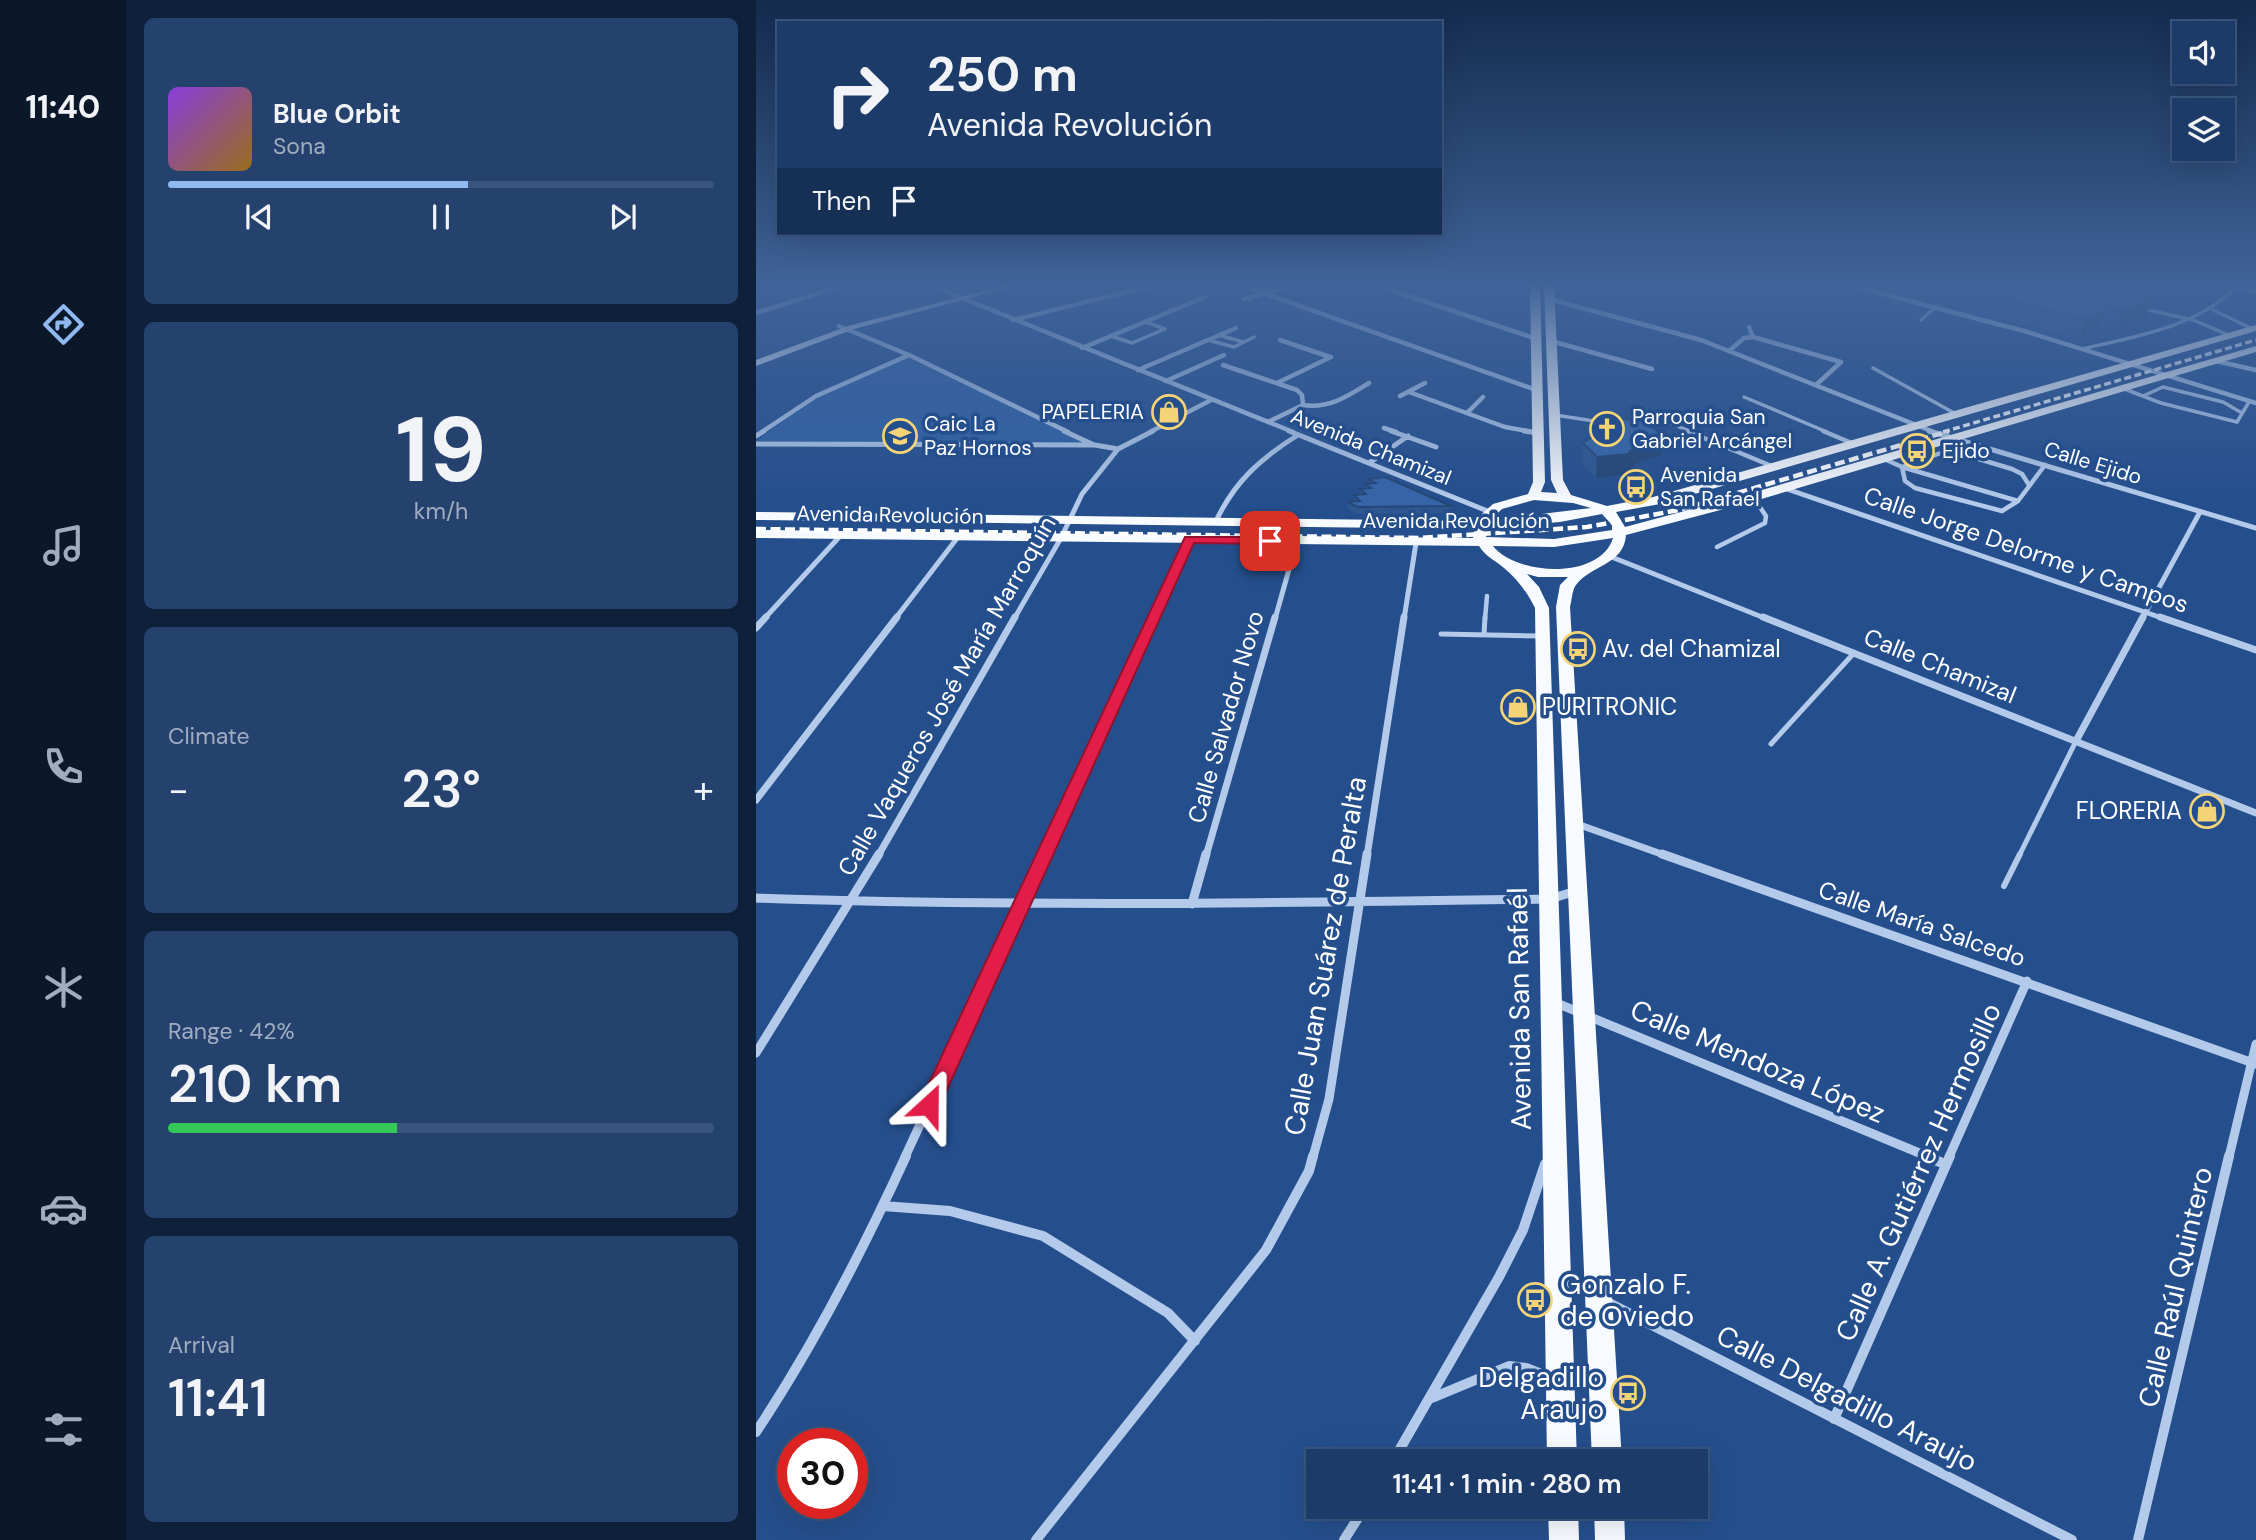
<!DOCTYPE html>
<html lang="en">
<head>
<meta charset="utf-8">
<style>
	body { margin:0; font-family:"DM Sans",sans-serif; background:#25426f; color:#f1f3f6; height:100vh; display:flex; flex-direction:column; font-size:26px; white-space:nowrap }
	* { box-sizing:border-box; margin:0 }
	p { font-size:23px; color:#a0adc0 }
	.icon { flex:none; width:38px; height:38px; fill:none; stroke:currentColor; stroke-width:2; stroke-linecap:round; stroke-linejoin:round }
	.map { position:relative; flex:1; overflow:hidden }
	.panel { display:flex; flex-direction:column; gap:18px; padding:18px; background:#0f203a; width:630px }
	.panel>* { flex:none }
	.top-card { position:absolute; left:21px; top:21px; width:665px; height:214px; border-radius:0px; box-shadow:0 7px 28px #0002,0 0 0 2px #3a557d; background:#1c3b69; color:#f1f3f6; overflow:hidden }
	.controls { position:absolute; left:1416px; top:21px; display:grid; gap:14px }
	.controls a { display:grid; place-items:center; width:63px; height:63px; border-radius:0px; background:#1c3b69; box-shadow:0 7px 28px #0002,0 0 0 2px #3a557d; font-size:35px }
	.speed { position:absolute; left:21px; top:1428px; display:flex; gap:14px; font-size:35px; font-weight:700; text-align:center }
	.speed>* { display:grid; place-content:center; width:91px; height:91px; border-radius:50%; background:#1c3b69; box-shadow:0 7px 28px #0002,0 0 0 2px #3a557d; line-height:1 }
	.speed .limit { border:10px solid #d22; background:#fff; color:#111 }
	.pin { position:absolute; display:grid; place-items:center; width:60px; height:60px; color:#fff; margin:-30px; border-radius:14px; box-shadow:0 4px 10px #0006 }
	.me { position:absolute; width:77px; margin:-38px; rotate:24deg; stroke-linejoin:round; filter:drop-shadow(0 0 5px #0008) }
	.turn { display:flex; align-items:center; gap:24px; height:147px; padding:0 35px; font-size:32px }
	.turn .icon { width:91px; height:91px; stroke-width:2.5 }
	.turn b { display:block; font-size:49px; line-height:60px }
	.then { display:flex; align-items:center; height:66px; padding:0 35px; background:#0003; gap:14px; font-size:26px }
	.big { font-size:52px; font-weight:600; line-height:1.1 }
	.panel .tile { flex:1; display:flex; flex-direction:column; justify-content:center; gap:10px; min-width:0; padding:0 24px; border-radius:10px; background:#25426f }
	.panel .dial { align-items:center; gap:0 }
	.dial b { font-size:91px; line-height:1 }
	.song { display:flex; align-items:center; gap:21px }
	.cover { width:84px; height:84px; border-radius:10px; background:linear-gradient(135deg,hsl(270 70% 55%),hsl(40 70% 35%)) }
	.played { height:7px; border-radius:4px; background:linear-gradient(90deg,#90b9f0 55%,#3a557d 55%) }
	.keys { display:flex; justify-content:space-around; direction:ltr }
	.heat { display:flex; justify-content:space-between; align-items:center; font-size:38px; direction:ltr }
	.charge { height:10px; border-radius:5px; background:linear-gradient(90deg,#34c759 42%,#3a557d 0) }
	.trip { position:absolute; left:550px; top:1449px; width:402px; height:70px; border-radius:0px; background:#1c3b69; box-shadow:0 7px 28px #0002,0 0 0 2px #3a557d; font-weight:600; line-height:70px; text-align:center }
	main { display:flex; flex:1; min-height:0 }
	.menu { display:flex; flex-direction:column; width:126px; justify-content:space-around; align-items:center; background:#0b182a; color:#a0adc0 }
	.menu .icon { width:49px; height:49px }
	.menu .active { color:#90b9f0 }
	.menu b { font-size:32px; color:#f1f3f6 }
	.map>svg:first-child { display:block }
	.green { fill:#2f60a4 }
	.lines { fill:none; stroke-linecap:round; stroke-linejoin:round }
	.lane-far3 { stroke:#b3caea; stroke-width:3.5 }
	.lane-far2 { stroke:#b3caea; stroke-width:4.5 }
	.lane-far1 { stroke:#b3caea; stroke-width:5 }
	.lane { stroke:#b3caea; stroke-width:6 }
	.street-far4 { stroke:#b3caea; stroke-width:4.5 }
	.street-far3 { stroke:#b3caea; stroke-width:5 }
	.street-far2 { stroke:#b3caea; stroke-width:7 }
	.street-far1 { stroke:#b3caea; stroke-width:9 }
	.street { stroke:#b3caea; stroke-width:10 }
	.secondary { fill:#dee9f8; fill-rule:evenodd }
	.primary { fill:#f7fafe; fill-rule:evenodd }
	.rail-far1 { stroke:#fff; stroke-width:3.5; stroke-dasharray:7 3.5; stroke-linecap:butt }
	.rail { stroke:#fff; stroke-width:4.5; stroke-dasharray:10 4.5; stroke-linecap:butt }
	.wall { fill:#2e5790 }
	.shaded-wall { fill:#254776 }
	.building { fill:#3565a8; stroke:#254776; stroke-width:2 }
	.route { fill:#e11d48; stroke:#92132f; stroke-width:2 }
	.labels { text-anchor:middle; stroke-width:7; stroke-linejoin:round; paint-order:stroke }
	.far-poi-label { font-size:21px; fill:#fff; stroke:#254f8c; text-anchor:start }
	.far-street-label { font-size:21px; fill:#fff; stroke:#254f8c }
	.street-label { font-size:24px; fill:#fff; stroke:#254f8c }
	.poi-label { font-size:24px; fill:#fff; stroke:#254f8c; text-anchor:start }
	.near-street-label { font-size:28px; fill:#fff; stroke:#254f8c }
	.near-poi-label { font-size:28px; fill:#fff; stroke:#254f8c; text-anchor:start }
</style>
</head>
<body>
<main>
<nav class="menu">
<b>11:40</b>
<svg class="icon active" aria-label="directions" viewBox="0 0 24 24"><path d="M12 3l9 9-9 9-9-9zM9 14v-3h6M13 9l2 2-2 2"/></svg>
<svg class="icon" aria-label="music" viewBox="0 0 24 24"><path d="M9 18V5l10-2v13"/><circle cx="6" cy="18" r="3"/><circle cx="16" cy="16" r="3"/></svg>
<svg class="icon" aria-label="phone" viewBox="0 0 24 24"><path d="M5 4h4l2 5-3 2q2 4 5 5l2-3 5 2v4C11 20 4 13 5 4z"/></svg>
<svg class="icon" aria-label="climate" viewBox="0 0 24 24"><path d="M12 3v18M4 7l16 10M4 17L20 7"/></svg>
<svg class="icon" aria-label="car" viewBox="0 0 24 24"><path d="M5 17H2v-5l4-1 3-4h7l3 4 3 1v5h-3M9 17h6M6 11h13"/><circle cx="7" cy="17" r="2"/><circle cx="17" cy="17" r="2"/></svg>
<svg class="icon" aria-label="filters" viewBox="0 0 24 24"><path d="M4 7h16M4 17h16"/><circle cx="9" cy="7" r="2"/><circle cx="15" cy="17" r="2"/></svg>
</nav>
<section class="panel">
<div class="tile">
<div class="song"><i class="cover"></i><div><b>Blue Orbit</b><p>Sona</p></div></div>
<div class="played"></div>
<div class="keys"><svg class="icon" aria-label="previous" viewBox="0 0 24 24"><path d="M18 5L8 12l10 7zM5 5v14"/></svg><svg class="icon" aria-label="pause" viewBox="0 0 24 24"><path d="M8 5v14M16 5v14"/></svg><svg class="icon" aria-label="next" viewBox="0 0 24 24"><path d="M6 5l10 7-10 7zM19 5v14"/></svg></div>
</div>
<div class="tile dial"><b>19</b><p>km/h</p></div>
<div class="tile"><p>Climate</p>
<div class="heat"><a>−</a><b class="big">23°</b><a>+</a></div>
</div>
<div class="tile"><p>Range · 42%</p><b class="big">210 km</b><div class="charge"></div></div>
<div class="tile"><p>Arrival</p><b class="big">11:41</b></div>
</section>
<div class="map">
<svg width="1500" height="1540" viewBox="0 0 1500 1540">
	<rect width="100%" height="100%" fill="#254f8c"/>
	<path class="green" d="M150,357L339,445L0,441L60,397Z"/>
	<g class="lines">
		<path class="lane-far3" d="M1388,309L1437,320L1475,336
			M1457,310L1497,329
			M1165,320L1181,306
			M463,335L487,342
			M355,336L376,343L409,329L390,322
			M452,340L478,347L498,337
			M1326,349C1381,336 1437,328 1480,288
			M1117,368L1200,414
			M1366,388L1405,403L1481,422L1493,402
			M1387,396L1407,387L1467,402L1486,413
			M988,397L1071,432
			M799,415L851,423
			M911,422L936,432"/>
		<path class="lane-far2" d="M931,431L1018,467
			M1067,431L1098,444
			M904,439L933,448
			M1126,458L1146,467L1149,481L1159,488L1246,511L1262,501L1289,465
			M1262,501L1146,467L1193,450L1256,469L1266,474L1273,485
			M961,547L1009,523L1010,516L997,497
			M729,619L731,596"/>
		<path class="lane-far1" d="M685,634L784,636
			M728,635L729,617
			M1015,744L1098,653
			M1263,856L1320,741"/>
		<path class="lane" d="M1248,886L1264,854"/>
		<path class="street-far4" d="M174,285L537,432
			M485,285L780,390
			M620,285L778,338
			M1093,285L1268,331L1500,403
			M1467,285L1500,292
			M488,299L540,285
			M793,299L945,340L1178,432
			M0,313L88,285
			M257,320L399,285
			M83,326L153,355L312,432
			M993,327L997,337
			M524,340L574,357
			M795,341L896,369
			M326,348L449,297
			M973,351L988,338L997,337L1085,362L1061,384
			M1460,361L1500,370
			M467,365L541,390L546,395L547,405C573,409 592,396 613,383
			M382,370L480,328
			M410,381L468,355
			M521,383L575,357
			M653,392L749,427L777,432
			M644,396L669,383
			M711,413L727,397
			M512,422L547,405
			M628,428L640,432
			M6,432L60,396L153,355
			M394,432L455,400"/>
		<path class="street-far3" d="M308,431L336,444
			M533,431L734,512
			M635,431L680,447
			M768,431L781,433
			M1173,431L1500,528
			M0,436L8,431
			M0,444L339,445L362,449
			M613,463L652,436
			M1028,488L1409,619
			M460,521C479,481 505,458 542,435
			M853,556L1011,619
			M8,619L85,535
			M139,619L202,537
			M258,619L305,538L326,494L362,449L397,431
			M397,619L433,540
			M519,619L541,541
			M648,619L660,543
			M1386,619L1444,512"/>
		<path class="street-far2" d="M1007,617L1500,813
			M1404,617L1500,650
			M0,628L10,617
			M1320,741L1387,617
			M0,800L141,617
			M821,824L911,856
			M122,856L259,617
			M288,856L398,617
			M450,856L519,617
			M611,856L648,617"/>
		<path class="street-far1" d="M906,854L1500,1064
			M0,898C265,907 529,903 794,899L820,891
			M436,904L450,854
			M798,1002L1173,1157
			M0,1053L123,854
			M149,1157L289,854
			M557,1157L573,1099L611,854
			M1193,1157L1271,981
			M1473,1157L1500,1044"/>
		<path class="street" d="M1169,1156L1189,1164
			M127,1206L194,1211L287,1236L412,1313L439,1341
			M851,1302L1316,1540
			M810,1382L840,1381
			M676,1398L753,1366L770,1368L798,1379
			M1078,1419L1194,1156
			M0,1432C58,1345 107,1250 150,1156
			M637,1461L743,1277L767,1230L789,1164
			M280,1540L510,1250L553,1171L557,1156
			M588,1540L609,1507
			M1382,1540L1473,1156"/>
		<path class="secondary" d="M250,285H263L98,329L0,366V360L92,326Z"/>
		<path class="primary" d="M774,285H784L789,482L785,492L801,493L795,480L788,285H798L807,480L815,495L851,506L897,497L1500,325V331L904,504L860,512L869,527L992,494L1500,346V352L1002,500L870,535C868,565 835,565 820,585C816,590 816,600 814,607L866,1461H836L800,607L804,585L812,577H782L771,574L783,587L793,608L821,1461H791L779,608C771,592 762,580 748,568C739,560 730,557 723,546L0,538V530L717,538L718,529L0,520V512L718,521L737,504L772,494L777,482ZM778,500L817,503L835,508L734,520L746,509ZM846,514L856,525V530L798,539L730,537L731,528L804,522ZM857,538C844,580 761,576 737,546L798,547Z
			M792,1507H822L823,1540H793Z
			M838,1507H868L869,1540H839Z"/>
		<path class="rail-far1" d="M1187,432L1500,340"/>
		<path class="rail" d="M0,529L663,538L831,527L923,510L1193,431"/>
	</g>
	<path class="wall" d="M1116,285H1319V286L1389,318L1361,327L1344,324L1341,329L1323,338L1177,299V298L1176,300Z
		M1500,289V313L1490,309Z
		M842,432L906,455L880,463L871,474L840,478L826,464L827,443Z
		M613,479L695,506L696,513L602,514L592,509L591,502L598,501V495L604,494V489H609V484H614Z"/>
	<path class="shaded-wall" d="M1397,300L1389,318L1361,327L1369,309Z
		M1351,306L1341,329L1323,338L1330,319Z
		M908,435L906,455L880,463L871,474L840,478L841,457L882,442Z"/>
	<path class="building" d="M1194,285H1319L1317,286L1328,289L1335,285L1397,300L1369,309L1351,306L1349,311L1330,319Z
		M844,418L884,420L908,435L882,442L872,454L841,457L827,443L842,432Z
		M629,477L695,506L602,507L591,502L604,501L598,495L610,494L604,489L615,488L609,484L620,483L613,479Z"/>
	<linearGradient id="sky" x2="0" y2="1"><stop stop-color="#142b4d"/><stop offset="0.57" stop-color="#406399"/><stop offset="1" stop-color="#406399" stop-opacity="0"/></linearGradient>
	<rect width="1500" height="500" fill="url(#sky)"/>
	<path class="route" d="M429,537H514L520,541L514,544L438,543L181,1112L173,1115L166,1112L163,1105L166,1098Z"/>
	<defs>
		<g id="shop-ring" transform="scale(1.75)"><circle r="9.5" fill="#254f8c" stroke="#f5d477" stroke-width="1.5"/><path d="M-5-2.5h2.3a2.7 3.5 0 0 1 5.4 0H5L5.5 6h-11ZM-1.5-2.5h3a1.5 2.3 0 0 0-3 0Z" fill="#f5d477"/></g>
		<g id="church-ring" transform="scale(1.75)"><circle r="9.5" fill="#254f8c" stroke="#f5d477" stroke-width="1.5"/><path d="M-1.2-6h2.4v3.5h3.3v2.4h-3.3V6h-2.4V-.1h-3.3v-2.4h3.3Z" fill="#f5d477"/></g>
		<g id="school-ring" transform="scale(1.75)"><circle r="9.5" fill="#254f8c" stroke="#f5d477" stroke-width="1.5"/><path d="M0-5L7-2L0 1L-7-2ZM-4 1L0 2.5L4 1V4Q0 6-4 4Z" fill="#f5d477"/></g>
		<g id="bus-ring" transform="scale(1.75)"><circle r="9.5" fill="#254f8c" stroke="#f5d477" stroke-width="1.5"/><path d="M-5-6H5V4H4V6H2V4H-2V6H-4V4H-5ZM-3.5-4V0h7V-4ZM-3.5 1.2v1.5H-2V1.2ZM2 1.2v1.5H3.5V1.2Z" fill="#f5d477"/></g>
	</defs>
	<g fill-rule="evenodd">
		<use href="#shop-ring" x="413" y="412"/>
		<use href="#church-ring" x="851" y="429"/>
		<use href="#school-ring" x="144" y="436"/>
		<use href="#bus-ring" x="1161" y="451"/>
		<use href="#bus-ring" x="880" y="487"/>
		<use href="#bus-ring" x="822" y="649"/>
		<use href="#shop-ring" x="762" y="707"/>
		<use href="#shop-ring" x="1451" y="811"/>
		<use href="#bus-ring" x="779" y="1300"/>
		<use href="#bus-ring" x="872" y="1393"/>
	</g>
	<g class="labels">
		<g class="far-poi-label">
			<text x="388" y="419" text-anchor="end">PAPELERIA</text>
			<text x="876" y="424">Parroquia San<tspan x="876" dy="24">Gabriel Arcángel</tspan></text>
			<text x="168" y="431">Caic La<tspan x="168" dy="24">Paz Hornos</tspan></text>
			<text x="1186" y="458">Ejido</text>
			<text x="904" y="482">Avenida<tspan x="904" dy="24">San Rafael</tspan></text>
		</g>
		<g class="far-street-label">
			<text transform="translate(615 447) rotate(22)" y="7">Avenida Chamizal</text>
			<text transform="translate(1337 463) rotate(17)" y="7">Calle Ejido</text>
			<text transform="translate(134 515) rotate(1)" y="7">Avenida Revolución</text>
			<text x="700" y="528">Avenida Revolución</text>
		</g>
		<g class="street-label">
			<text transform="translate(1270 550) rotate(19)" y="8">Calle Jorge Delorme y Campos</text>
			<text transform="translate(1184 666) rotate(22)" y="8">Calle Chamizal</text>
			<text transform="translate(191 696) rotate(-60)" y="8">Calle Vaqueros José María Marroquín</text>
			<text transform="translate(470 717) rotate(-74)" y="8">Calle Salvador Novo</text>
			<text transform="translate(1166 924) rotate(19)" y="8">Calle María Salcedo</text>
		</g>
		<g class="poi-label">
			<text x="846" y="657">Av. del Chamizal</text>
			<text x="786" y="715">PURITRONIC</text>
			<text x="1426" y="819" text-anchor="end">FLORERIA</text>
		</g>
		<g class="near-street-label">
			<text transform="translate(569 956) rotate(-80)" y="10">Calle Juan Suárez de Peralta</text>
			<text transform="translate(763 1009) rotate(-91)" y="10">Avenida San Rafaél</text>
			<text transform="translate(1002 1061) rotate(23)" y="10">Calle Mendoza López</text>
			<text transform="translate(1162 1172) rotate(-66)" y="10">Calle A. Gutiérrez Hermosillo</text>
			<text transform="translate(1419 1287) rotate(-77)" y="10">Calle Raúl Quintero</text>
			<text transform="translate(1091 1398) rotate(27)" y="10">Calle Delgadillo Araujo</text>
		</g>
		<g class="near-poi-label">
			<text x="804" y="1294">Gonzalo F.<tspan x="804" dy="32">de Oviedo</tspan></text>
			<text x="848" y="1387" text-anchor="end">Delgadillo<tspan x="848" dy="32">Araujo</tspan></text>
		</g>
	</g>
</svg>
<div class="controls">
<a><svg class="icon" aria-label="sound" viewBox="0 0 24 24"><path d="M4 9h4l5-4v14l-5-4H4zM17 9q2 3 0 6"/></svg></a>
<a><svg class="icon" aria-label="layers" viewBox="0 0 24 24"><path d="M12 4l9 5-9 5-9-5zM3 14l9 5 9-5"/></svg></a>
</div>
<div class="speed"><div class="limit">30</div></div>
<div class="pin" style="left:514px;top:541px;background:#d93025"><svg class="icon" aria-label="arrive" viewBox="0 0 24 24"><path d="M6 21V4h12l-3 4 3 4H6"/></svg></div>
<svg class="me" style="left:173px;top:1105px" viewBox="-20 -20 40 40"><path d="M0-17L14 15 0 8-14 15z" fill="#e11d48" stroke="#fff" stroke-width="4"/></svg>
<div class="trip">11:41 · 1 min · 280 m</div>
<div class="top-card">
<div class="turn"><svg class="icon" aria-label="right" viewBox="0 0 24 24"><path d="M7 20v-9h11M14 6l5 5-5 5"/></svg><div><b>250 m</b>Avenida Revolución</div></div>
<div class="then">Then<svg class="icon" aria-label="arrive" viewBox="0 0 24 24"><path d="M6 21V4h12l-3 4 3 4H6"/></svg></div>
</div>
</div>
</main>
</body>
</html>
